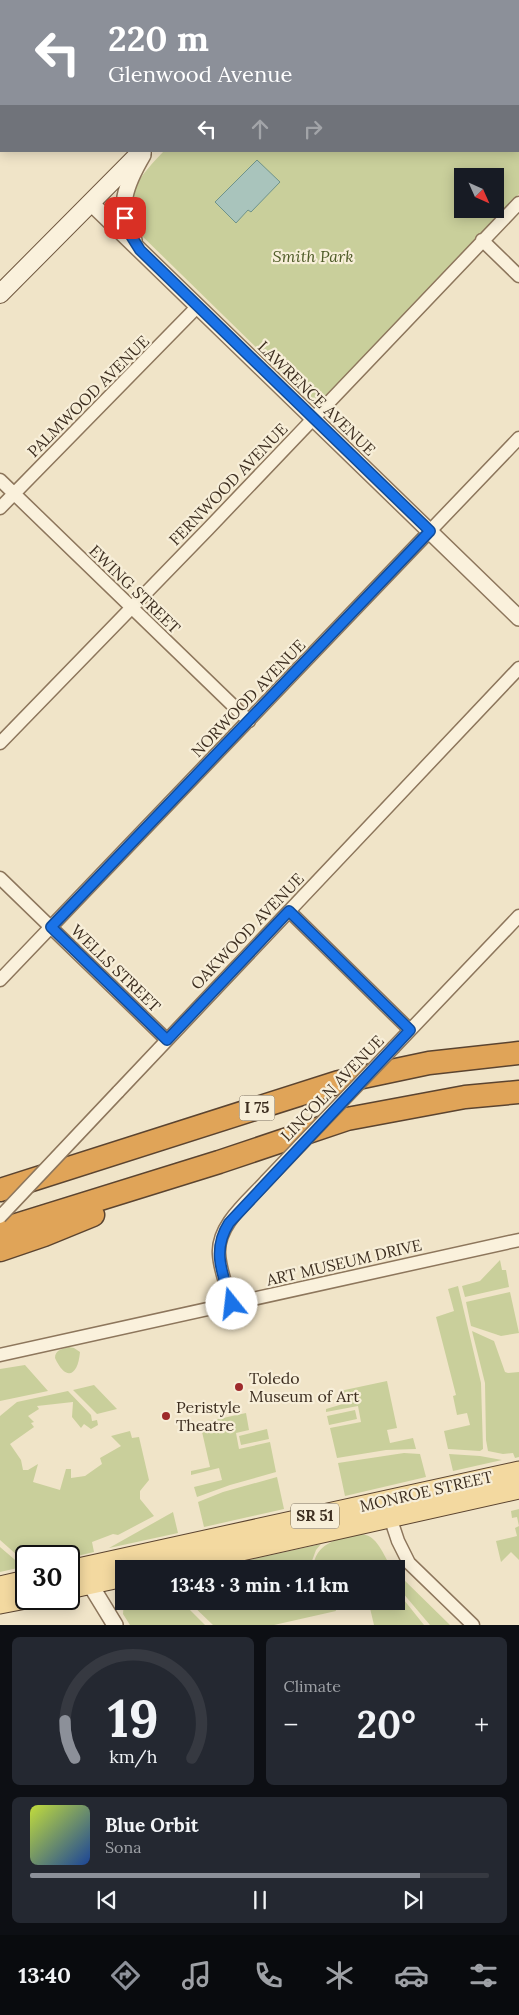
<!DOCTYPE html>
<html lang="en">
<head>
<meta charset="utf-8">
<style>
	body { margin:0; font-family:Lora,serif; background:#242831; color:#f1f3f6; height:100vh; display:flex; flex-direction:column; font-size:19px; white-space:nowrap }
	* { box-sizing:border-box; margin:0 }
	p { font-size:16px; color:#9ea1a6 }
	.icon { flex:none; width:28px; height:28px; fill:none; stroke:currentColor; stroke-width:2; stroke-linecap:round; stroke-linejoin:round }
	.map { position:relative; height:1625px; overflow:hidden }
	.panel { display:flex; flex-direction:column; gap:12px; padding:12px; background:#0d0f14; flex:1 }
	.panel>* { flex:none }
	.banner { position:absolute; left:0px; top:0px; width:520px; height:152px; box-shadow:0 2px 12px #0003; background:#8c9099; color:#fff; overflow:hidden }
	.needle { width:32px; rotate:135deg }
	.controls { position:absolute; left:454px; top:168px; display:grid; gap:10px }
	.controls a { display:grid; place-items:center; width:50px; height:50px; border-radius:0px; background:#171b24; box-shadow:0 2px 12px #0003; font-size:25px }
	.speed { position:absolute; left:15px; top:1545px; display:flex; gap:10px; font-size:25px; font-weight:700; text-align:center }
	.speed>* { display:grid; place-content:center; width:65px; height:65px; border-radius:50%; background:#171b24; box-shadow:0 2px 12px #0003; line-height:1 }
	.speed .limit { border:2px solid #111; border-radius:8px; background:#fff; color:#111 }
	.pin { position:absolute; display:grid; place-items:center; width:42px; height:42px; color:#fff; margin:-21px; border-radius:10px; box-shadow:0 2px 8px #0006 }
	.me { position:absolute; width:55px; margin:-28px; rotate:344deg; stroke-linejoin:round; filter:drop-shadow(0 0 4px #0008) }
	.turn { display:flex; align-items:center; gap:18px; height:105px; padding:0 25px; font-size:22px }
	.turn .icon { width:65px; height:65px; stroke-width:2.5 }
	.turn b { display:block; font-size:35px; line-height:42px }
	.lanes { display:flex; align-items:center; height:48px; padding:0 25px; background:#0003; justify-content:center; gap:25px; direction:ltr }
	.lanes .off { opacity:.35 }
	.big { font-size:38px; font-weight:700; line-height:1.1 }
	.panel .tile { flex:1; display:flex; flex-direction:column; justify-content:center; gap:8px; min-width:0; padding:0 18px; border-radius:8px; background:#242831 }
	.panel .dial { align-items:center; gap:0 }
	.dial svg { height:130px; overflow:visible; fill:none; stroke:#363941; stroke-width:7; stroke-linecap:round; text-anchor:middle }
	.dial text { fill:#f1f3f6; stroke:none }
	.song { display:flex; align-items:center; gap:15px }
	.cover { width:60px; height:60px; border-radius:8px; background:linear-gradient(135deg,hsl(70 70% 55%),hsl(220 70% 35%)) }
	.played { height:5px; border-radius:2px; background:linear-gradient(90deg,#8c9099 85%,#363941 85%) }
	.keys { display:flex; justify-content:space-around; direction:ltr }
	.heat { display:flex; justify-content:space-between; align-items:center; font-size:28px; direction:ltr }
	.panel .tiles { flex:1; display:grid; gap:12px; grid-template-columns:1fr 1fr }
	.tile:last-child { grid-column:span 2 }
	.trip { position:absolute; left:115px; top:1560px; width:290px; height:50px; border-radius:0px; background:#171b24; box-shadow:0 2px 12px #0003; font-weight:700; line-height:50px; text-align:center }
	.tab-bar { display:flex; height:80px; justify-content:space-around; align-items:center; background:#090b0e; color:#9ea1a6 }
	.tab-bar .icon { width:35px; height:35px }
	.tab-bar .current { color:#8c9099 }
	.tab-bar b { font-size:22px; color:#f1f3f6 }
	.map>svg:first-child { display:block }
	.green { fill:#c9cf9b; fill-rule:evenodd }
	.water { fill:#a9c4bc; stroke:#6f938a }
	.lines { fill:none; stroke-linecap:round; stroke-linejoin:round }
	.minor-casing { stroke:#8d765c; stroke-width:15 }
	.tertiary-casing { stroke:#8d765c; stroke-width:18 }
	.secondary-casing { stroke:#6f573f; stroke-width:20 }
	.primary-casing { stroke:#5b4430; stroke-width:21 }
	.motorway-casing { stroke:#5b4430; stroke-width:25 }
	.minor { stroke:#faf1dc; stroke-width:12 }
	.tertiary { stroke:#faf1dc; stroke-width:15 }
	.secondary { stroke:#faf1dc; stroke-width:18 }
	.primary { stroke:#f3d9a0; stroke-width:19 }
	.motorway { stroke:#e0a458; stroke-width:22 }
	.minor-bridge-casing { stroke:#8d765c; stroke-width:15; stroke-linecap:butt }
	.minor-bridge { stroke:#faf1dc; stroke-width:12 }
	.route-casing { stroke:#114b97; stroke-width:12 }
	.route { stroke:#1a73e8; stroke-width:9 }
	.poi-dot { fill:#9e2a2b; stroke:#f7eed8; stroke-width:2 }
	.labels { text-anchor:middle; stroke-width:4.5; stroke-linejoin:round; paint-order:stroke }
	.shield { fill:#f7eed8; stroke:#756857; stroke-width:1 }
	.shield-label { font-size:15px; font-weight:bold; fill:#3d2e20 }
	.park-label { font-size:16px; font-style:italic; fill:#4d5a26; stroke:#f7eed8 }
	.street-label { font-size:16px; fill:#3d2e20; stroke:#f7eed8 }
	.poi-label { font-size:16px; fill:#3d2e20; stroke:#f7eed8; text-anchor:start }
</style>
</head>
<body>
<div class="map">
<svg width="519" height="1625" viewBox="0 0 519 1625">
	<rect width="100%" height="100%" fill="#f0e4c8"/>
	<path class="green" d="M313,0H519V194L325,397L317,401L307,397L139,233C118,199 141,175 164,151H519V1H312ZM462,176H495V209H462Z
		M500,1260L502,1270H506L509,1287L465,1297L462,1286L480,1281Z
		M458,1286L481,1383L483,1449L480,1451L448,1449L444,1431L470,1425L467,1413L457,1415L453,1396L456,1395L436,1317L454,1311L448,1289Z
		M510,1292L519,1333L501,1336L471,1326L466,1302Z
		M472,1331L494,1341L505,1372L508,1373L519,1372V1457L515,1458L513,1453L503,1454L488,1451L486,1440L485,1383Z
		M69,1347L74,1348L80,1352C78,1376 66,1382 55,1358C55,1350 62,1349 69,1347Z
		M25,1365L48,1391L0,1401V1369Z
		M387,1381L397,1428L387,1430L390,1443L413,1438L416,1449L386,1450L337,1458L330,1428L361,1422L358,1406L326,1412V1409L343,1404L340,1391Z
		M94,1385L117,1409L97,1414L73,1390Z
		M68,1391L91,1415L92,1421L97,1420L98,1425L91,1429L84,1424L81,1428L72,1417L73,1402L37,1406L39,1409L28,1416L34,1422L31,1423L34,1427L10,1444L21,1460L23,1470H28L38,1464L33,1482L60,1490L66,1469H71V1478L85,1476L102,1464L100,1458L121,1446L111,1436L130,1431L132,1438L139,1437L149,1480L140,1491V1499L154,1516L118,1535L113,1534L92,1542L94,1552L69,1558V1556H26V1563L0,1540V1416L17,1402Z
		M355,1410L357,1419L329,1425L327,1416Z
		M246,1413L249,1430L236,1433L239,1449L270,1442L276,1472L230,1485L197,1497L194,1487L222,1480L219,1468L191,1475V1471L210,1467L200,1423Z
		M267,1429L269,1439L241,1445L239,1436Z
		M404,1453L420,1454L426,1477L345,1496L338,1463Z
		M449,1454L480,1456L502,1460L453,1471Z
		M277,1477L284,1509L204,1527L198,1502L223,1492Z
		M519,1509V1560L511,1552L501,1562L496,1541L517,1536L515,1528L519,1526L517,1517L512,1518L511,1511Z
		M173,1512L178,1533L109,1548Z
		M357,1534C378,1532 382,1555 393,1569H359L352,1566L344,1569H313C315,1542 337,1540 357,1534Z
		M321,1544L316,1550L309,1569H208Z
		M0,1547L21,1565L22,1567L0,1572Z
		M396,1572L397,1573L450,1625H430L396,1585Z
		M396,1590L424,1625H374L369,1604L344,1609L342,1604H340L339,1601H396Z
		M124,1601H185L187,1607L205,1625H130L123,1614Z
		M188,1601H257L267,1605L281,1601H333L336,1611L274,1625H213Z"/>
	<path class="water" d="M257,160L280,182L251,212L248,210L236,223L215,202Z"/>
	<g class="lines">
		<g class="minor-casing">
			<path id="minor" d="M43,1L44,0
				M0,44L1,43
				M482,240L519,276
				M0,480L249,721
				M0,508L198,306
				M0,743L208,529L519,203
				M0,878L167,1040
				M289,911L410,1030
				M0,980L519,438
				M394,1047L519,916
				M118,1092L519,668
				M232,1303C227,1288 220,1271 219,1254C217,1225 248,1201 266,1181
				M0,1355L519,1240
				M388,1511L398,1541L409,1563L473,1625"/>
		</g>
		<g class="tertiary-casing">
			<path id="tertiary" d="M91,203L519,618
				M134,240C115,209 126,184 143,155
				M85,1576L115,1625"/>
		</g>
		<g class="secondary-casing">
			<path id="secondary" d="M276,1L277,0
				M298,1V0
				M0,294L142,151"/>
		</g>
		<g class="primary-casing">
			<path id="primary" d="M161,1569L519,1489
				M69,1570L519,1471
				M0,1586L26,1580
				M69,1589L124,1577
				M0,1604L26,1599"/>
		</g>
		<g class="motorway-casing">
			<path id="motorway" d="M0,1190L339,1082L429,1063L519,1053
				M0,1230L219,1162L347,1119L465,1097L519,1092
				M0,1250L44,1235L93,1215"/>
		</g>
		<use href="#minor" class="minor"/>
		<use href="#tertiary" class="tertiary"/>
		<use href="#secondary" class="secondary"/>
		<use href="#primary" class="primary"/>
		<use href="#motorway" class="motorway"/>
		<g class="minor-bridge-casing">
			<path id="minor-bridge" d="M266,1181L394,1047
				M0,1217L118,1092"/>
		</g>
		<use href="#minor-bridge" class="minor-bridge"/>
	</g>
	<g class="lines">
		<g class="route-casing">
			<path id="route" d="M125,218L130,234L140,250L430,531L51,927L167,1040L289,911L410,1030L229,1223C211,1251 223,1275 232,1304"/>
		</g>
		<use href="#route" class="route"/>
	</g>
	<g class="poi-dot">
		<circle cx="239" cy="1387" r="5"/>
		<circle cx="166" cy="1416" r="5"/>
	</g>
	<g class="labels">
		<g class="shield">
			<rect x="239.5" y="1095.5" width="35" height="25" rx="4"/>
			<rect x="291" y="1503.5" width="48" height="25" rx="4"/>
		</g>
		<g class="shield-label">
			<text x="257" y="1113">I 75</text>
			<text x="315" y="1521">SR 51</text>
		</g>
		<g class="park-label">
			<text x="313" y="262">Smith Park</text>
		</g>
		<g class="street-label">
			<text transform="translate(88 396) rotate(-45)" y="6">PALMWOOD AVENUE</text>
			<text transform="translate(317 398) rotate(44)" y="6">LAWRENCE AVENUE</text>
			<text transform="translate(228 484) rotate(-46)" y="6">FERNWOOD AVENUE</text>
			<text transform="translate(135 589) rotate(44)" y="6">EWING STREET</text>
			<text transform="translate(248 698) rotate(-46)" y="6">NORWOOD AVENUE</text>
			<text transform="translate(247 931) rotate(-46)" y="6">OAKWOOD AVENUE</text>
			<text transform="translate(116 968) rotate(44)" y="6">WELLS STREET</text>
			<text transform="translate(332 1088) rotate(-46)" y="6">LINCOLN AVENUE</text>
			<text transform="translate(344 1262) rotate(-13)" y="6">ART MUSEUM DRIVE</text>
			<text transform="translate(426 1491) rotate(-13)" y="6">MONROE STREET</text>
		</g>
		<g class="poi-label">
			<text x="249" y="1384">Toledo<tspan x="249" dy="18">Museum of Art</tspan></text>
			<text x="176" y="1413">Peristyle<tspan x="176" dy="18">Theatre</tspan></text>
		</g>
	</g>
</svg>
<div class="controls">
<a><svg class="needle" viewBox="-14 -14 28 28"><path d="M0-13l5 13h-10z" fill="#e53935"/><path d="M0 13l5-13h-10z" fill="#9ea1a6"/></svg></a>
</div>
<div class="speed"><div class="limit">30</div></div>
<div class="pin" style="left:125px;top:218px;background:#d93025"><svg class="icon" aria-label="arrive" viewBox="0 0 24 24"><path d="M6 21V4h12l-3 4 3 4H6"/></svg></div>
<svg class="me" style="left:232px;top:1304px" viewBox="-20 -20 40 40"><circle r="19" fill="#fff"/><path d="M0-13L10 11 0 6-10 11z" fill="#1a73e8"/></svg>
<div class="trip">13:43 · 3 min · 1.1 km</div>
<div class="banner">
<div class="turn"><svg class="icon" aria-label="left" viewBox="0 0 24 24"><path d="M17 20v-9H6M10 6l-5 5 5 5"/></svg><div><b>220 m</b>Glenwood Avenue</div></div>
<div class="lanes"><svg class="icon" aria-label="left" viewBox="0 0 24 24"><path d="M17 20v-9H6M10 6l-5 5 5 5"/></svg><svg class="icon off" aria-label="ahead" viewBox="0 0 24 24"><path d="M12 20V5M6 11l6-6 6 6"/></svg><svg class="icon off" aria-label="right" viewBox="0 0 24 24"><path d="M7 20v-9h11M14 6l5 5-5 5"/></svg></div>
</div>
</div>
<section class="panel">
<div class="tiles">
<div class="tile dial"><svg viewBox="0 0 100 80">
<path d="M14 69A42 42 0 1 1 86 69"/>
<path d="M14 69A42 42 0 0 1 8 46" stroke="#8c9099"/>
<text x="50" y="56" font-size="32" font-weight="700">19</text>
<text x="50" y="72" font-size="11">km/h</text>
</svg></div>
<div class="tile"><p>Climate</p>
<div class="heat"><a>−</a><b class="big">20°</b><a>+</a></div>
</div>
<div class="tile">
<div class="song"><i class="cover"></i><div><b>Blue Orbit</b><p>Sona</p></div></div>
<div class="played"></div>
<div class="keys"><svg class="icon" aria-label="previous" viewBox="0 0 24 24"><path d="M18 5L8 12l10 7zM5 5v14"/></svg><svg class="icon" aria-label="pause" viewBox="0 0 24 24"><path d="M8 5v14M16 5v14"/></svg><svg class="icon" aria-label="next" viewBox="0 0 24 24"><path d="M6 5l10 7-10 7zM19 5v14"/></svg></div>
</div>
</div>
</section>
<nav class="tab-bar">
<b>13:40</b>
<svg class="icon current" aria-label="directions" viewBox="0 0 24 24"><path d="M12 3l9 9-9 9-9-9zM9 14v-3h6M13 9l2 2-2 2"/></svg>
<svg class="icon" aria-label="music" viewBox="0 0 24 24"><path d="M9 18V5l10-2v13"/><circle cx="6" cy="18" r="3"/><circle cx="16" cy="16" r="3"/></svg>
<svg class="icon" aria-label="phone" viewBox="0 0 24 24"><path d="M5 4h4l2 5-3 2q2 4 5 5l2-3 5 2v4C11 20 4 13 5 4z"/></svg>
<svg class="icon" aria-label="climate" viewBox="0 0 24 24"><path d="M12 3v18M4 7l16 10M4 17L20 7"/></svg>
<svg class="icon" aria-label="car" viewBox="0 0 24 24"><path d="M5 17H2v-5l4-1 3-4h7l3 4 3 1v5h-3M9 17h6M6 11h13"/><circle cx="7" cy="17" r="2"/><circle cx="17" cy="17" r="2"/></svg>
<svg class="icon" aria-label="filters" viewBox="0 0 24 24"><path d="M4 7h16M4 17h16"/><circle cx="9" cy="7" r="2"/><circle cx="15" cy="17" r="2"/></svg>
</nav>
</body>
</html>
